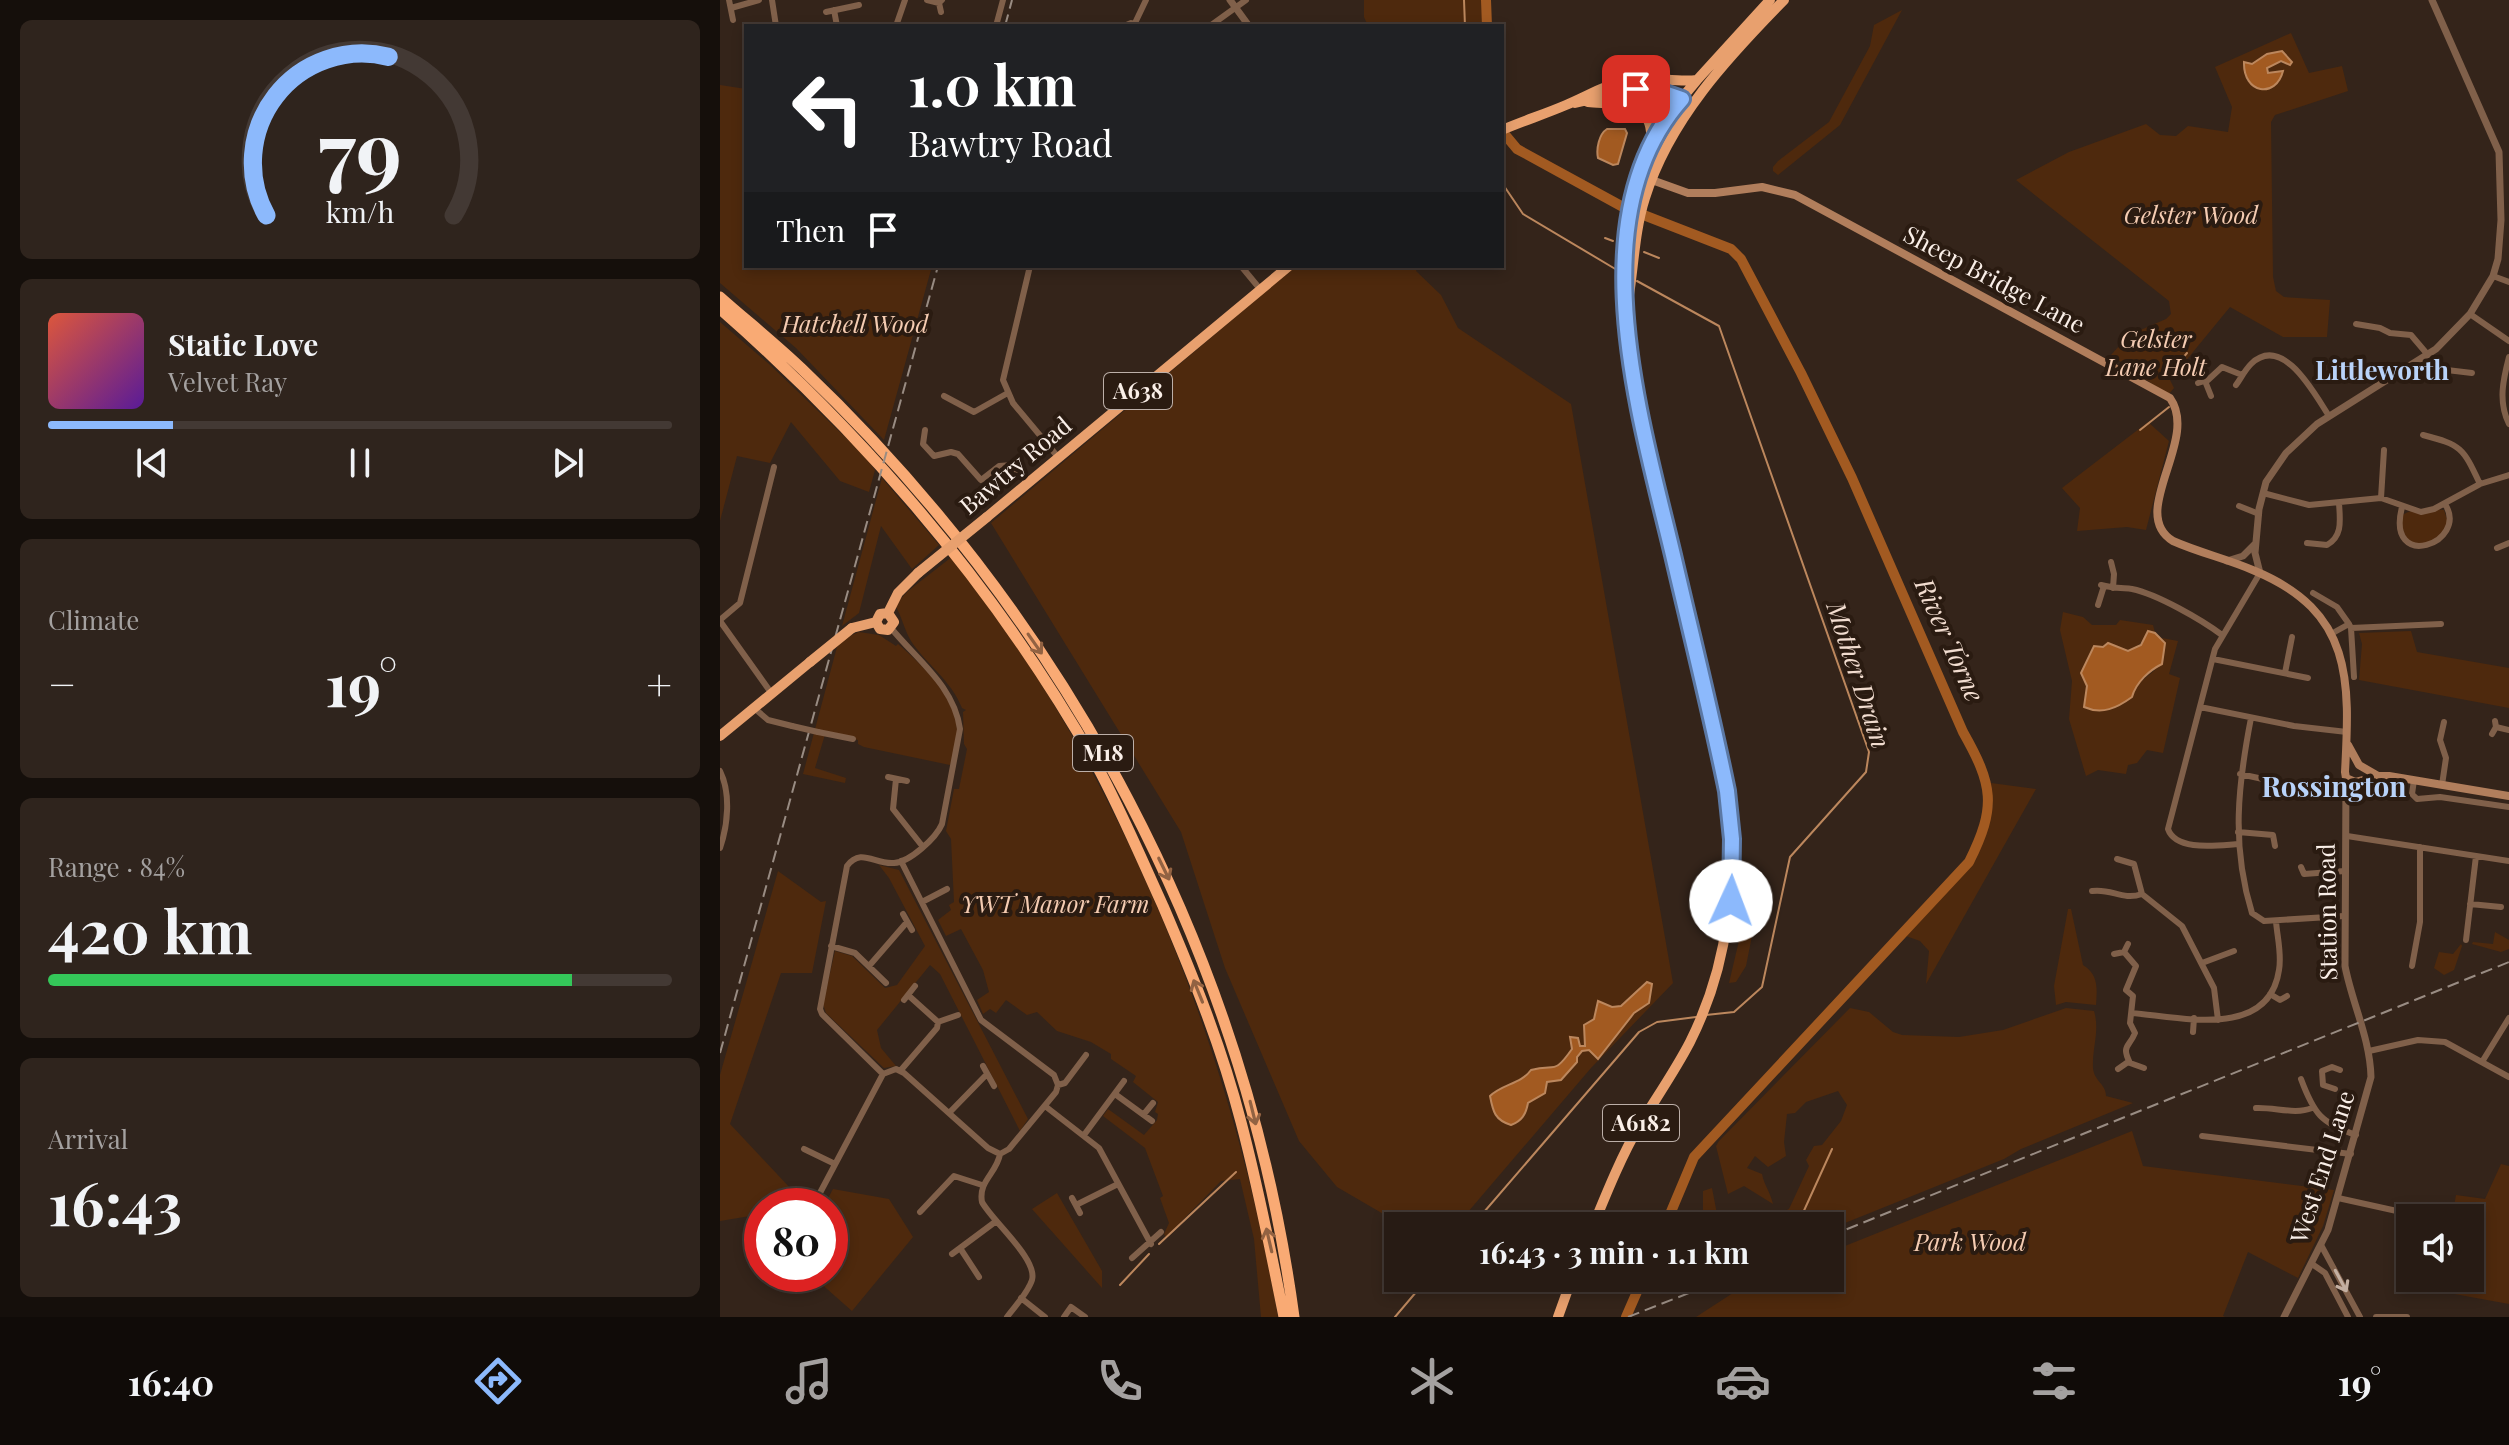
<!DOCTYPE html>
<html lang="en">
<head>
<meta charset="utf-8">
<style>
	body { margin:0; font-family:"Playfair Display",serif; background:#2f241d; color:#f1f3f6; height:100vh; display:flex; flex-direction:column; font-size:30px; white-space:nowrap }
	* { box-sizing:border-box; margin:0 }
	p { font-size:26px; color:#a4a1a0 }
	.icon { flex:none; width:44px; height:44px; fill:none; stroke:currentColor; stroke-width:2; stroke-linecap:round; stroke-linejoin:round }
	.map { position:relative; flex:1; overflow:hidden }
	.side { display:flex; flex-direction:column; gap:20px; padding:20px; background:#150f0b; width:720px }
	.side>* { flex:none }
	.banner { position:absolute; left:24px; top:24px; width:760px; height:244px; border-radius:0px; box-shadow:0 4px 12px #0003,0 0 0 2px #433934; background:#202124; color:#fff; overflow:hidden }
	.fabs { position:absolute; left:1676px; top:1204px; display:grid; gap:16px }
	.fabs a { display:grid; place-items:center; width:88px; height:88px; border-radius:0px; background:#271b14; box-shadow:0 4px 12px #0003,0 0 0 2px #433934; font-size:40px }
	.speed { position:absolute; left:24px; top:1188px; display:flex; gap:16px; font-size:40px; font-weight:700; text-align:center }
	.speed>* { display:grid; place-content:center; width:104px; height:104px; border-radius:50%; background:#271b14; box-shadow:0 4px 12px #0003,0 0 0 2px #433934; line-height:1 }
	.speed .limit { border:12px solid #d22; background:#fff; color:#111 }
	.pin { position:absolute; display:grid; place-items:center; width:68px; height:68px; color:#fff; margin:-34px; border-radius:16px; box-shadow:0 4px 12px #0006 }
	.me { position:absolute; width:88px; margin:-44px; rotate:2deg; stroke-linejoin:round; filter:drop-shadow(0 0 6px #0008) }
	.turn { display:flex; align-items:center; gap:28px; height:168px; padding:0 32px; font-size:36px }
	.turn .icon { width:104px; height:104px; stroke-width:2.5 }
	.turn b { display:block; font-size:56px; line-height:68px }
	.then { display:flex; align-items:center; height:76px; padding:0 32px; background:#0003; gap:16px; font-size:30px }
	.big { font-size:60px; font-weight:700; line-height:1.1 }
	.side .widget { flex:1; display:flex; flex-direction:column; justify-content:center; gap:12px; min-width:0; padding:0 28px; border-radius:12px; background:#2f241d }
	.side .dial { align-items:center; gap:0 }
	.dial svg { height:208px; overflow:visible; fill:none; stroke:#433934; stroke-width:7; stroke-linecap:round; text-anchor:middle }
	.dial text { fill:#f1f3f6; stroke:none }
	.song { display:flex; align-items:center; gap:24px }
	.cover { width:96px; height:96px; border-radius:12px; background:linear-gradient(135deg,hsl(10 70% 55%),hsl(270 70% 35%)) }
	.played { height:8px; border-radius:4px; background:linear-gradient(90deg,#8cb9fc 20%,#433934 20%) }
	.keys { display:flex; justify-content:space-around; direction:ltr }
	.heat { display:flex; justify-content:space-between; align-items:center; font-size:44px; direction:ltr }
	.charge { height:12px; border-radius:6px; background:linear-gradient(90deg,#34c759 84%,#433934 0) }
	.trip { position:absolute; left:664px; top:1212px; width:460px; height:80px; border-radius:0px; background:#271b14; box-shadow:0 4px 12px #0003,0 0 0 2px #433934; font-weight:700; line-height:80px; text-align:center }
	.menu { display:flex; height:128px; justify-content:space-around; align-items:center; background:#100b08; color:#a4a1a0 }
	.menu .icon { width:56px; height:56px }
	.menu .selected { color:#8cb9fc }
	.menu b { font-size:36px; color:#f1f3f6 }
	main { display:flex; flex:1; min-height:0 }
	.map>svg:first-child { display:block }
	.green { fill:#4e290d; fill-rule:evenodd }
	.water { fill:#a25a21; stroke:#bc875d; stroke-width:2 }
	.lines { fill:none; stroke-linecap:round; stroke-linejoin:round }
	.stream { stroke:#bc875d; stroke-width:2 }
	.river { stroke:#a25a21; stroke-width:10 }
	.minor { stroke:#80604a; stroke-width:6 }
	.tertiary { stroke:#80604a; stroke-width:7 }
	.secondary { stroke:#b17e5c; stroke-width:8 }
	.trunk { stroke:#e8a06e; stroke-width:10 }
	.motorway { stroke:#f9aa74; stroke-width:11 }
	.rail { stroke:#998c83; stroke-width:2; stroke-dasharray:12 6; stroke-linecap:butt }
	.minor-bridge { stroke:#80604a; stroke-width:6 }
	.trunk-bridge { stroke:#e8a06e; stroke-width:10 }
	.oneway { stroke:#926242 }
	.oneway2 { stroke:#c3afa1 }
	.route-casing { stroke:#5b78a4; stroke-width:20 }
	.route { stroke:#8cb9fc; stroke-width:14 }
	.labels { text-anchor:middle; stroke-width:8; stroke-linejoin:round; paint-order:stroke }
	.shield { fill:#2a1b11; stroke:#bcafa8; stroke-width:2 }
	.shield-label { font-size:22px; font-weight:bold; fill:#faefe8 }
	.park-label { font-size:24px; font-style:italic; fill:#f5ccb2; stroke:#2a1b11 }
	.street-label { font-size:24px; fill:#faefe8; stroke:#2a1b11 }
	.neighbourhood-label { font-size:26px; font-weight:bold; fill:#b9d3f9; stroke:#2a1b11 }
	.water-label { font-size:26px; font-style:italic; fill:#f2ddd0; stroke:#2a1b11 }
	.quarter-label { font-size:28px; font-weight:bold; fill:#b9d3f9; stroke:#2a1b11 }
</style>
</head>
<body>
<main>
<section class="side">
<div class="widget dial"><svg viewBox="0 0 100 80">
<path d="M14 69A42 42 0 1 1 86 69"/>
<path d="M14 69A42 42 0 0 1 61 8" stroke="#8cb9fc"/>
<text x="50" y="56" font-size="32" font-weight="700">79</text>
<text x="50" y="72" font-size="11">km/h</text>
</svg></div>
<div class="widget">
<div class="song"><i class="cover"></i><div><b>Static Love</b><p>Velvet Ray</p></div></div>
<div class="played"></div>
<div class="keys"><svg class="icon" aria-label="previous" viewBox="0 0 24 24"><path d="M18 5L8 12l10 7zM5 5v14"/></svg><svg class="icon" aria-label="pause" viewBox="0 0 24 24"><path d="M8 5v14M16 5v14"/></svg><svg class="icon" aria-label="next" viewBox="0 0 24 24"><path d="M6 5l10 7-10 7zM19 5v14"/></svg></div>
</div>
<div class="widget"><p>Climate</p>
<div class="heat"><a>−</a><b class="big">19°</b><a>+</a></div>
</div>
<div class="widget"><p>Range · 84%</p><b class="big">420 km</b><div class="charge"></div></div>
<div class="widget"><p>Arrival</p><b class="big">16:43</b></div>
</section>
<div class="map">
<svg width="1789" height="1317" viewBox="0 0 1789 1317">
	<rect width="100%" height="100%" fill="#34241a"/>
	<path class="green" d="M644,0H761L763,26H648L644,17Z
		M1182,10L1120,125L1058,175L1053,171V167L1058,161L1109,122L1150,46L1154,25Z
		M1571,33L1589,73L1622,66L1628,91L1555,115L1551,122L1553,277L1556,291L1564,297L1610,300L1607,337H1563L1510,307L1450,380L1454,388L1448,395L1391,355L1409,335L1446,319L1451,314L1449,301L1296,180L1349,152L1426,124L1440,135L1456,136L1468,126L1508,132L1512,107L1495,67ZM1547,54L1570,65C1559,62 1556,61 1546,68L1548,73L1562,71L1527,81L1525,62L1532,64Z
		M0,85L26,89V266H212L164,440L76,348L0,283Z
		M576,266H698L696,271L721,295L738,328L851,404L953,983L871,1068L736,1226H684L617,1187L579,1141L505,968L461,832L271,523Z
		M0,322L49,364L145,456L155,470L149,492L120,481L71,422L50,463L17,456L0,521Z
		M1428,422L1449,441L1426,530L1407,527L1357,531L1360,508L1342,488Z
		M162,478L219,545L192,569L161,526L139,613L122,626Z
		M1714,509L1724,510L1729,525L1711,544L1688,543L1679,519C1687,508 1702,510 1714,509Z
		M233,556C403,778 510,1042 558,1317H541L534,1239L520,1179L501,1181L446,1237L444,1234L449,1223L440,1198L443,1196L425,1148L383,1116L388,1109L424,1135L437,1120L438,1114L435,1112L438,1102L413,1082L416,1076L391,1059V1054L371,1042L337,1031L317,1012L307,1015L286,1000L276,1013L270,1009L263,1014L257,1000L269,992L263,970L241,929L226,936L218,920L231,910L229,905L234,902L231,839L226,831L234,789H239L247,749L244,744L243,712L246,710L242,708C231,680 207,665 191,641C184,629 182,617 175,605L188,591Z
		M1343,612L1363,617L1372,625H1396L1400,620L1433,625L1435,633L1428,631C1413,663 1398,644 1371,650V657L1361,673L1367,686L1364,707L1414,687L1435,670L1445,643L1442,638L1458,641L1449,674L1460,678L1443,753L1427,750L1417,763L1408,765L1406,774L1378,770L1366,776L1349,719L1352,681L1340,630Z
		M1691,631L1697,652L1789,668V708L1639,680L1642,644L1639,633Z
		M139,632L159,635L176,646L178,644C213,674 255,717 230,765L144,747L138,744V740L106,731L95,768L126,778L125,783L83,774L117,647L125,638Z
		M1271,783L1316,789L1206,984L1209,951L1200,941L1183,935L1256,860L1273,806Z
		M159,865L179,870L308,1119L300,1131L220,974L210,965L157,1030L161,1048L176,1066L164,1068L106,1013L103,1004L115,951L132,956L165,988L177,985L205,946L169,878Z
		M58,871L101,902L106,901L92,973H61L10,1124L71,1189L66,1206H42V1214L0,1221V1075Z
		M1029,898H1036L1039,901L1026,966L1016,982L1009,983Z
		M1348,909H1351L1363,965C1379,975 1377,989 1376,1005L1346,1002L1336,1005L1334,986Z
		M1775,932L1789,940V949L1781,952L1752,944L1753,942L1773,944Z
		M1741,944L1742,946L1734,970L1724,975L1714,968L1719,952L1733,954Z
		M1130,1008L1149,1012L1173,1032L1182,1035L1239,1037L1283,1030L1346,1008L1374,1011C1380,1031 1372,1048 1373,1068C1374,1081 1386,1084 1386,1096L1413,1103L1301,1149L1284,1159L1110,1229V1226H1062L1063,1223L1057,1226H1020L1035,1217L1048,1218L1069,1209L1089,1166L1086,1160L1094,1146L1102,1145L1121,1121L1127,1105L1118,1091L1086,1102L1075,1113L1067,1114L1064,1142L1066,1156L1048,1167L1035,1156L1027,1168L1042,1174C1044,1185 1050,1191 1053,1204L1024,1186L1008,1194L996,1146L999,1141Z
		M1412,1131L1423,1166L1614,1190L1603,1226L1578,1278L1528,1252L1503,1316L1505,1317H976L1016,1291L1046,1278H1110V1252Z
		M1781,1164L1789,1166V1304L1718,1291L1720,1278H1750V1218H1732L1736,1195L1765,1199Z
		M992,1188L997,1214L988,1226H975L983,1218V1191Z
		M113,1189L169,1199L193,1237L132,1311L90,1274H110V1206H104Z
		M337,1193L382,1271V1288L312,1209Z"/>
	<path class="water" d="M1562,51L1572,62L1570,65L1561,61L1547,68L1548,73L1563,71C1556,99 1523,94 1524,62L1532,64L1547,54Z
		M887,129H905L907,133L898,164L893,165L878,158C876,149 879,134 887,129Z
		M1428,631L1435,633L1445,643L1442,664C1430,670 1416,682 1412,697C1397,708 1382,715 1364,707L1367,686L1361,673L1374,646L1383,647L1388,643L1408,651L1421,645Z
		M927,982L932,984L929,1003L914,1013L878,1059L869,1050L862,1051L857,1057V1062L841,1080L827,1082L825,1093L808,1103C806,1114 802,1121 791,1125C775,1120 773,1112 770,1096C782,1084 801,1084 811,1070C836,1063 833,1076 852,1049L850,1037L858,1038L860,1046H865L864,1025L874,1019L878,1001L892,1007L901,1006Z"/>
	<g class="lines">
		<path class="stream" d="M744,0L745,26
			M782,183L803,214L897,270
			M885,238L893,241
			M924,252L939,258
			M917,281L999,326L1149,752L1146,772L1070,857L1042,987L1014,1012L986,1015
			M1448,376L1467,353
			M1420,430L1449,407
			M1082,1215L1112,1149
			M752,1226L919,1032L937,1022L976,1017
			M439,1244L516,1172
			M400,1285L429,1254
			M675,1317L708,1278"/>
		<path class="river" d="M766,0L767,26
			M782,131L797,149L903,207L1011,249L1021,259L1081,373L1132,478L1243,732C1273,785 1277,806 1249,862L974,1157L945,1226
			M906,1317L923,1278"/>
		<path class="minor" d="M9,0L13,20
			M52,0L56,26
			M207,0L219,3
			M11,8L39,0
			M114,10L117,26
			M106,12L139,5
			M221,12L219,3L222,0
			M415,23L426,0
			M176,26L185,0
			M276,26L283,0
			M404,26L411,23L419,26
			M490,26L526,0
			M310,266L283,380L293,403L338,457
			M521,266L540,289
			M1773,276L1789,282
			M1750,314L1789,341
			M1636,324L1660,328L1670,333L1691,335L1708,355
			M1789,357C1783,380 1778,402 1789,424
			M1700,361L1710,368L1752,373
			M1485,381L1491,396
			M1478,383L1488,380L1502,367L1522,375
			M1516,385C1521,378 1525,370 1531,364C1563,333 1595,395 1609,416
			M224,396L254,412L286,394
			M205,430L203,444L214,456L231,452L238,454L261,480L279,466L292,465L308,483
			M1703,435C1742,445 1743,448 1760,484
			M1543,493L1589,505L1661,498L1701,512L1714,509L1760,484L1789,475
			M1661,498L1664,450
			M1519,506L1539,514
			M1682,507C1665,573 1750,543 1725,504
			M1587,543L1607,545C1623,536 1620,520 1619,503
			M1777,548L1789,543
			M1391,562L1394,574L1393,588
			M1381,585C1392,588 1402,588 1412,589C1437,594 1482,620 1502,635
			M1593,593L1617,607L1629,624
			M1378,605L1384,586
			M0,620L20,603L54,467
			M0,621L52,694
			M1631,628L1634,677
			M1611,634L1629,624L1631,628L1721,624
			M1493,659L1588,678
			M1565,673L1572,637
			M1480,707L1574,726L1627,732
			M34,708L48,720L72,726
			M1531,718C1518,785 1511,845 1532,913L1544,921L1624,916
			M1776,727L1789,730
			M98,732L133,739
			M1772,734L1776,727L1775,721
			M0,771C11,793 8,825 0,848
			M1520,774L1561,783
			M168,777L187,781
			M176,779L173,809L203,847
			M1694,780L1692,794L1697,799L1720,797L1789,807
			M1722,785L1726,758L1720,740L1724,722
			M1518,832L1553,835L1555,846
			M1627,836L1789,861
			M1519,844C1499,845 1456,852 1448,829L1495,649L1540,573
			M1397,859L1414,864L1422,894
			M1581,867L1584,874L1625,871
			M1372,891C1392,888 1402,901 1422,894L1462,926L1494,988L1498,1020
			M202,902L227,889
			M1750,904L1781,907
			M183,914L192,930
			M1746,940L1756,856
			M111,946L135,953L166,983
			M1404,952L1416,966L1406,990L1413,996L1410,1023L1415,1033C1409,1048 1401,1045 1410,1063L1424,1068
			M1394,954L1404,952L1408,944
			M1482,963L1514,951
			M149,966L187,922
			M1692,966L1700,922V847
			M1550,994L1560,1000L1567,996
			M184,1000L195,986
			M1412,1013C1460,1017 1549,1040 1559,970C1562,954 1557,936 1556,921
			M218,1022L238,1015
			M1473,1032L1474,1018
			M1649,1051L1698,1040L1725,1042L1789,1077
			M1762,1062L1789,1018
			M263,1066L274,1086
			M1398,1069L1408,1062
			M181,1070L217,1028L218,1022L188,995
			M163,1074L102,1014L100,1009L127,866C141,847 155,865 174,863C190,862 216,838 222,824L240,729C234,686 197,660 171,628
			M163,1074L176,1069L184,1073L268,1148L280,1154L289,1149L336,1092L338,1085L334,1075L261,1020L181,861
			M1581,1079C1594,1114 1601,1123 1636,1135
			M338,1085L345,1083L366,1055
			M1615,1089L1603,1085L1602,1071L1612,1067L1620,1070
			M395,1094L432,1121
			M325,1106L379,1148L431,1244
			M1536,1108C1555,1107 1575,1115 1592,1108
			M229,1113L267,1074
			M424,1114L433,1103
			M364,1135L404,1081
			M1482,1136L1631,1154
			M84,1149L115,1164
			M280,1154C277,1173 258,1181 262,1202C272,1221 318,1259 312,1280C308,1293 295,1306 287,1317
			M352,1198L360,1213
			M1618,1198L1704,1217
			M356,1205L398,1184
			M93,1206L163,1074
			M200,1212L234,1176L262,1185
			M1601,1245L1640,1317
			M240,1248L259,1277
			M232,1254L275,1222
			M412,1258L441,1232
			M1678,1259L1687,1214
			M1592,1264L1605,1273L1628,1317
			M301,1298L325,1317
			M344,1317L351,1307L365,1317
			M1656,1317H1687"/>
		<path class="tertiary" d="M510,0L529,26
			M1507,561L1523,556L1535,544
			M1540,573L1535,553L1539,509L1546,482L1566,453L1597,424L1716,349L1750,314L1773,276L1778,259L1781,220L1779,152L1712,0
			M1564,1317L1608,1230L1651,1077C1650,1038 1632,1003 1625,966L1626,778"/>
		<path class="secondary" d="M929,179L968,193H995L1042,187L1075,195L1450,398C1480,440 1407,513 1453,541C1480,553 1508,559 1535,571C1633,612 1630,680 1625,772
			M1628,745L1639,765L1658,776
			M1625,772L1626,778L1635,782L1658,776H1669L1789,796"/>
		<path class="trunk" d="M868,102C898,105 934,100 931,140
			M855,103L916,89H933L967,101
			M782,130C803,121 825,114 846,105C868,96 886,84 909,80C932,75 954,83 977,80
			M909,295C914,262 915,229 925,198C949,120 1008,57 1064,0
			M267,517L569,266
			M156,622L160,614L168,613L178,593L198,573
			M132,628L156,622L160,629L168,630L174,622L168,613
			M0,736L90,662
			M873,1226C887,1192 901,1157 919,1126C936,1098 955,1071 970,1042C1011,960 1016,881 1007,791L912,374L903,267L908,226L931,142L951,111L977,80L1050,0
			M838,1317L852,1278"/>
		<path class="motorway" d="M0,297C27,321 56,344 82,369C347,621 525,953 574,1317
			M0,309C151,441 277,589 376,764C401,810 421,858 443,906C473,976 502,1048 521,1122C538,1186 551,1252 564,1317"/>
		<path class="rail" d="M285,26L292,0
			M0,1053L218,266
			M1110,1236L1789,962
			M908,1317L1007,1278"/>
		<path class="minor-bridge" d="M72,726L98,732"/>
		<path class="trunk-bridge" d="M198,573L267,517
			M90,662L132,628"/>
	</g>
	<defs><path id="oneway-shaft" d="M-6 0H5M1.5-3L5.5 0L1.5 3" fill="none" stroke-width="1.6" stroke-linecap="round" stroke-linejoin="round" transform="scale(2)"/></defs>
	<g class="oneway">
		<use href="#oneway-shaft" transform="translate(315 644) rotate(55)"/>
		<use href="#oneway-shaft" transform="translate(444 869) rotate(64)"/>
		<use href="#oneway-shaft" transform="translate(478 991) rotate(-112)"/>
		<use href="#oneway-shaft" transform="translate(533 1113) rotate(76)"/>
		<use href="#oneway-shaft" transform="translate(549 1240) rotate(-103)"/>
	</g>
	<use class="oneway2" href="#oneway-shaft" transform="translate(1621 1281) rotate(62)"/>
	<g class="lines">
		<g class="route-casing">
			<path id="route" d="M916,89H933L962,99C857,216 921,420 953,555C971,633 991,712 1007,791L1012,839L1011,901"/>
		</g>
		<use href="#route" class="route"/>
	</g>
	<g class="labels">
		<g class="shield">
			<rect x="384" y="373" width="68" height="36" rx="6"/>
			<rect x="353" y="735" width="60" height="36" rx="6"/>
			<rect x="883" y="1105" width="76" height="36" rx="6"/>
		</g>
		<g class="shield-label">
			<text x="418" y="399">A638</text>
			<text x="383" y="761">M18</text>
			<text x="921" y="1131">A6182</text>
		</g>
		<g class="park-label">
			<text x="1471" y="224">Gelster Wood</text>
			<text x="135" y="333">Hatchell Wood</text>
			<text x="1436" y="348">Gelster<tspan x="1436" dy="28">Lane Holt</tspan></text>
			<text x="335" y="913">YWT Manor Farm</text>
			<text x="1250" y="1251">Park Wood</text>
		</g>
		<g class="street-label">
			<text transform="translate(1274 280) rotate(28)" y="8">Sheep Bridge Lane</text>
			<text transform="translate(296 466) rotate(-40)" y="8">Bawtry Road</text>
			<text transform="translate(1608 912) rotate(-91)" y="8">Station Road</text>
			<text transform="translate(1603 1167) rotate(-72)" y="8">West End Lane</text>
		</g>
		<g class="neighbourhood-label">
			<text x="1662" y="380">Littleworth</text>
		</g>
		<g class="water-label">
			<text transform="translate(1229 640) rotate(66)" y="9">River Torne</text>
			<text transform="translate(1138 675) rotate(72)" y="9">Mother Drain</text>
		</g>
		<g class="quarter-label">
			<text x="1614" y="797">Rossington</text>
		</g>
	</g>
</svg>
<div class="fabs">
<a><svg class="icon" aria-label="sound" viewBox="0 0 24 24"><path d="M4 9h4l5-4v14l-5-4H4zM17 9q2 3 0 6"/></svg></a>
</div>
<div class="speed"><div class="limit">80</div></div>
<div class="pin" style="left:916px;top:89px;background:#d93025"><svg class="icon" aria-label="arrive" viewBox="0 0 24 24"><path d="M6 21V4h12l-3 4 3 4H6"/></svg></div>
<svg class="me" style="left:1011px;top:901px" viewBox="-20 -20 40 40"><circle r="19" fill="#fff"/><path d="M0-13L10 11 0 6-10 11z" fill="#8cb9fc"/></svg>
<div class="trip">16:43 · 3 min · 1.1 km</div>
<div class="banner">
<div class="turn"><svg class="icon" aria-label="left" viewBox="0 0 24 24"><path d="M17 20v-9H6M10 6l-5 5 5 5"/></svg><div><b>1.0 km</b>Bawtry Road</div></div>
<div class="then">Then<svg class="icon" aria-label="arrive" viewBox="0 0 24 24"><path d="M6 21V4h12l-3 4 3 4H6"/></svg></div>
</div>
</div>
</main>
<nav class="menu">
<b>16:40</b>
<svg class="icon selected" aria-label="directions" viewBox="0 0 24 24"><path d="M12 3l9 9-9 9-9-9zM9 14v-3h6M13 9l2 2-2 2"/></svg>
<svg class="icon" aria-label="music" viewBox="0 0 24 24"><path d="M9 18V5l10-2v13"/><circle cx="6" cy="18" r="3"/><circle cx="16" cy="16" r="3"/></svg>
<svg class="icon" aria-label="phone" viewBox="0 0 24 24"><path d="M5 4h4l2 5-3 2q2 4 5 5l2-3 5 2v4C11 20 4 13 5 4z"/></svg>
<svg class="icon" aria-label="climate" viewBox="0 0 24 24"><path d="M12 3v18M4 7l16 10M4 17L20 7"/></svg>
<svg class="icon" aria-label="car" viewBox="0 0 24 24"><path d="M5 17H2v-5l4-1 3-4h7l3 4 3 1v5h-3M9 17h6M6 11h13"/><circle cx="7" cy="17" r="2"/><circle cx="17" cy="17" r="2"/></svg>
<svg class="icon" aria-label="filters" viewBox="0 0 24 24"><path d="M4 7h16M4 17h16"/><circle cx="9" cy="7" r="2"/><circle cx="15" cy="17" r="2"/></svg>
<b>19°</b>
</nav>
</body>
</html>
